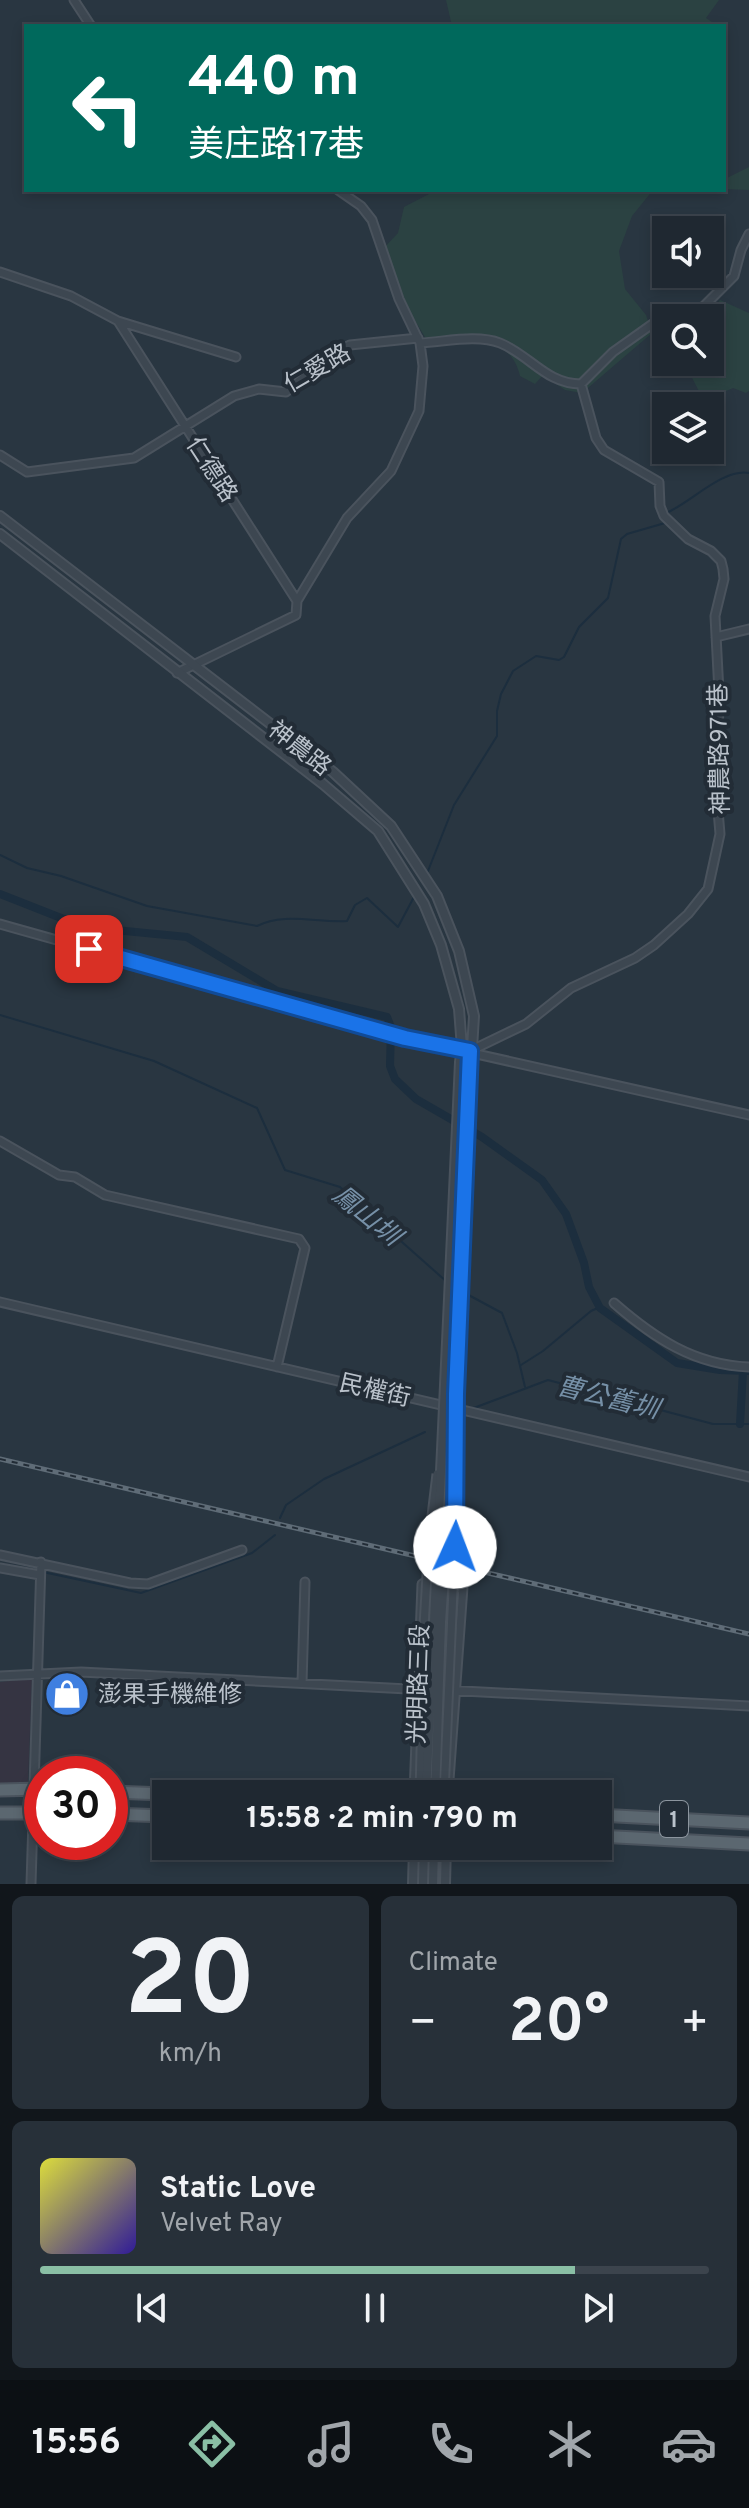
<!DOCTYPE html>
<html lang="en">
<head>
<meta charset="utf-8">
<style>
	body { margin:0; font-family:Overpass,"Noto Sans TC",sans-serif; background:#273039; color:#f1f3f6; height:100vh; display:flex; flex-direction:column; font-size:30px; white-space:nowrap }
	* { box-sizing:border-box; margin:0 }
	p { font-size:26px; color:#a1a6ab }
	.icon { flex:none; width:44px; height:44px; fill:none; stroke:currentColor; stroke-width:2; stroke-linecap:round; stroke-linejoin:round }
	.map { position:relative; height:1884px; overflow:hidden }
	.details { display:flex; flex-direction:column; gap:12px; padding:12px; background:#11161b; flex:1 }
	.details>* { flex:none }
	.hud { position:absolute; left:24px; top:24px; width:702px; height:168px; border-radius:0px; box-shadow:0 4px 12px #0003,0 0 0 2px #3c444d; background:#00695c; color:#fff; overflow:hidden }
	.controls { position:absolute; left:652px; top:216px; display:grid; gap:16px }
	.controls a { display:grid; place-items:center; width:72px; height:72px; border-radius:0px; background:#1f2831; box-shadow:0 4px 12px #0003,0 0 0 2px #3c444d; font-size:40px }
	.speed { position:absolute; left:24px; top:1756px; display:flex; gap:16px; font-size:40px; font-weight:700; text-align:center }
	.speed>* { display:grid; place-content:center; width:104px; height:104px; border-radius:50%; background:#1f2831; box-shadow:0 4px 12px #0003,0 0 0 2px #3c444d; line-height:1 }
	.speed .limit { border:12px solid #d22; background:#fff; color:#111 }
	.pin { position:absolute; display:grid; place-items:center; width:68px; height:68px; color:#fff; margin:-34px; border-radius:16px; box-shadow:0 4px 12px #0006 }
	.me { position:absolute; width:88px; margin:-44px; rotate:2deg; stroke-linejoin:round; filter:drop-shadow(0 0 6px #0008) }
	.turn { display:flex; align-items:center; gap:28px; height:168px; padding:0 32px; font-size:36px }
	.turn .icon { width:104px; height:104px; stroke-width:2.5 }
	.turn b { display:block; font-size:56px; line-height:68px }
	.big { font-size:60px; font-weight:700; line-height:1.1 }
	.details .tile { flex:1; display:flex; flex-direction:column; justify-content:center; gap:12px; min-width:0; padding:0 28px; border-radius:12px; background:#273039 }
	.details .dial { align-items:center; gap:0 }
	.dial b { font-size:104px; line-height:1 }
	.song { display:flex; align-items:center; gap:24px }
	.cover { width:96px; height:96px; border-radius:12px; background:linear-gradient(135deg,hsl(60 70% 55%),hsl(250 70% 35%)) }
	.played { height:8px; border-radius:4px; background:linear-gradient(90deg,#8abfa5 80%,#3c444d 80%) }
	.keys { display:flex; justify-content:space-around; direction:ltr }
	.heat { display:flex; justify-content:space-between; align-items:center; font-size:44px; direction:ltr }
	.details .tiles { flex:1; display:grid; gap:12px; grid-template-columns:1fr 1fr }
	.tile:last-child { grid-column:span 2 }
	.trip { position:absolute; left:152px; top:1780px; width:460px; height:80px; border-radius:0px; background:#1f2831; box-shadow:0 4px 12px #0003,0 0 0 2px #3c444d; font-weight:700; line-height:80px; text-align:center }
	.menu { display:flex; height:128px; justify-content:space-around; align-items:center; background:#0c1014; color:#a1a6ab }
	.menu .icon { width:56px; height:56px }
	.menu .active { color:#8abfa5 }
	.menu b { font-size:36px; color:#f1f3f6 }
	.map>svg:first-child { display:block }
	.medical { fill:#353442 }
	.green { fill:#2b4242 }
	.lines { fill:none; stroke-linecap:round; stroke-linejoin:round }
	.stream { stroke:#1c2e3e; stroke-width:2 }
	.canal { stroke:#1c2e3e; stroke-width:8 }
	.minor-casing { stroke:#4a535d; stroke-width:11 }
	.tertiary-casing { stroke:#4a535d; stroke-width:12 }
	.primary-casing { stroke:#4a535d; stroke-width:15 }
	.minor { stroke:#3d4751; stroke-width:7 }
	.tertiary { stroke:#3d4751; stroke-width:8 }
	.primary { stroke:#5b6770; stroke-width:11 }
	.rail-casing { stroke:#5f6c77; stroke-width:5 }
	.rail { stroke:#222c36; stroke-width:2; stroke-dasharray:6; stroke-linecap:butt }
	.minor-bridge-casing { stroke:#4a535d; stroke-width:11; stroke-linecap:butt }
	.tertiary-bridge-casing { stroke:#4a535d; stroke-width:12; stroke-linecap:butt }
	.minor-bridge { stroke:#3d4751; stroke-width:7 }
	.tertiary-bridge { stroke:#3d4751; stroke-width:8 }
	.route-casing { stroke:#114b97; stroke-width:20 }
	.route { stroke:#1a73e8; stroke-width:14 }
	.labels { text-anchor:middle; stroke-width:8; stroke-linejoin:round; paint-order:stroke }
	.shield { fill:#222c36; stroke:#8c959e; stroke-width:2 }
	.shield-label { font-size:22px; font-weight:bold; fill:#bac2cb }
	.street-label { font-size:24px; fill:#bac2cb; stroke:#222c36 }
	.poi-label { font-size:24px; fill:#bac2cb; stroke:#222c36; text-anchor:start }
	.water-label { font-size:26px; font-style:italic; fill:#7690a7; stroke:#222c36 }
</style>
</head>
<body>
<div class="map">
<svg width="749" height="1884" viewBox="0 0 749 1884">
	<rect width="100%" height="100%" fill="#293641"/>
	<path class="medical" d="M32,1678L28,1783L0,1785V1682Z"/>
	<path class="green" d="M446,0H719L706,18L718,26H452Z
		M749,167V190L724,189L725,179Z
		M427,190H653L632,216L619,251L625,289L646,315L652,333L582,393L565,390L543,375L535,384L520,376C510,331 463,342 428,342L408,309L384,248L398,233L404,207L431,193Z
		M720,300L749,313V391L746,393L733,388L704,401L684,362H710V318H682L712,313Z"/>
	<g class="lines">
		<path class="stream" d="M666,513C689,504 723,468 749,473
			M0,855L27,868L61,876L147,906L257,926C284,912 317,923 347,921L355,905L367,898L398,927L415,895
			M426,876L454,805L497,736V711L501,694L513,671L536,656L559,660L564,657L579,627L608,598L621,539L627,534L665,523V519
			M0,1015L154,1061L257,1108L285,1170L340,1187L447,1282
			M463,1292L502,1313L517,1353L525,1387
			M521,1365L543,1351L591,1311L600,1307
			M471,1409L548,1380L713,1424H749
			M280,1518L286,1505L324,1479L425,1432
			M0,1564L37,1571
			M43,1572L141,1593L252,1553L275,1535"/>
		<path class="canal" d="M0,894L84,927L187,937L277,991L387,1017L391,1027L390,1066L395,1079L416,1099L482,1137L542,1180L566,1214L584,1263L589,1287L600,1308L677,1363L720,1370L749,1371
			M740,1424L743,1371"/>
		<g class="minor-casing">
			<path id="minor" d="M74,0L91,26
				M0,272L71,296L118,321L297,601L296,615L177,673
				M118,321L236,357
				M420,343C444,342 477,334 500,343C530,355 546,384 581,384L613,352L665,315L698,312L734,276L741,250L749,234
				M0,455L27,472L134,458L234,396L259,389L286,392L334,353L350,345L418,338
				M297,601L347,518L391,471L419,411L423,366L420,343L399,299L372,220L361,206L338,190
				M716,637L749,629
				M0,924L405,1038L749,1115
				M470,1051L526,1024L571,988L635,958L654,945L688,914L708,889L720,834L715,775L718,758L719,692L715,616L724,579L723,569L721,561L711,551L688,539L664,516L660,506L659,482L604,450L596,438L581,384
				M0,1141L59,1175L75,1177L105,1195L299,1239L305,1248L277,1367
				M0,1302L749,1477
				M614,1303C654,1338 694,1365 749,1367
				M0,1555L130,1583L148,1584L242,1550
				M0,1568L40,1575
				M0,1676L81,1672L427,1690
				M302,1683L305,1582
				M444,1690L749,1706
				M414,1794L422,1584L430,1580L463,1587L448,1794
				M31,1884L41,1562"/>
		</g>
		<g class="tertiary-casing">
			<path id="tertiary" d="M0,516L333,772L391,826L437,896L459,951L474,1016L471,1065
				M0,534L323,784L378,831L424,904L441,945L459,1009L462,1048L460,1062
				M413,1884L414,1846
				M423,1884L424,1846
				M433,1884L434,1846
				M445,1884L446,1846"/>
		</g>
		<g class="primary-casing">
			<path id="primary" d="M0,1790L42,1789
				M110,1792L166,1794
				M0,1813H42
				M110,1814L166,1816
				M598,1815L749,1823
				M598,1836L749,1844"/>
		</g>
		<use href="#minor" class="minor"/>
		<use href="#tertiary" class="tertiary"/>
		<use href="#primary" class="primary"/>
		<g class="rail-casing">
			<path id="rail" d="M0,1459L749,1634"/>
		</g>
		<use href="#rail" class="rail"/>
		<g class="minor-bridge-casing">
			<path id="minor-bridge" d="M420,1794L424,1626L429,1541L437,1474
				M444,1794L456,1522V1445"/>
		</g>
		<g class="tertiary-bridge-casing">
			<path id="tertiary-bridge" d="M426,1794L460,1062
				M435,1794L441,1622L456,1394L471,1065"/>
		</g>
		<use href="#minor-bridge" class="minor-bridge"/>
		<use href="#tertiary-bridge" class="tertiary-bridge"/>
	</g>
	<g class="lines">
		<g class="route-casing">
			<path id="route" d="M89,949L405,1038L470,1051L456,1394L455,1547"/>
		</g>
		<use href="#route" class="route"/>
	</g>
	<defs>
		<g id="shop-disc" transform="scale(2.3)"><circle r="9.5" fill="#3f7fe0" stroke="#222c36"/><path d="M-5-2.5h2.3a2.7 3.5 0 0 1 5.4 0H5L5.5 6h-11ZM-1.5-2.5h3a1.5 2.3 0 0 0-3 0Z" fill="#fff"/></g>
	</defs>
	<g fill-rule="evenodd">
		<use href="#shop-disc" x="67" y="1694"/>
	</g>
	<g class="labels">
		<rect class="shield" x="660" y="1801" width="28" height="36" rx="6"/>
		<g class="shield-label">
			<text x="674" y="1827">1</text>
		</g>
		<g class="street-label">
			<text transform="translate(317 368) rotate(-30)" y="8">仁愛路</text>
			<text transform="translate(212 469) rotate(57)" y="8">仁德路</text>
			<text transform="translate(300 748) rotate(38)" y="8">神農路</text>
			<text transform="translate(719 749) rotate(-91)" y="8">神農路971巷</text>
			<text transform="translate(375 1390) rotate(13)" y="8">民權街</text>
			<text transform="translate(418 1684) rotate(-88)" y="8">光明路三段</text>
		</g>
		<g class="poi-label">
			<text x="98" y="1702">澎果手機維修</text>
		</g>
		<g class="water-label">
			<text transform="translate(367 1215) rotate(39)" y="9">鳳山圳</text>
			<text transform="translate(608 1397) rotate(14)" y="9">曹公舊圳</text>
		</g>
	</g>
</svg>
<div class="controls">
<a><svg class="icon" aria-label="sound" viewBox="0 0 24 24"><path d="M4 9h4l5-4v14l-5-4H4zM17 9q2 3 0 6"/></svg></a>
<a><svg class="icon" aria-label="search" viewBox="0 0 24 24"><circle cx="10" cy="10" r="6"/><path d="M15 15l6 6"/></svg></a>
<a><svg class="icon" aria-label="layers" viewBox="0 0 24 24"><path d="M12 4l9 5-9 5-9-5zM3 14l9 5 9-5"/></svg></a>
</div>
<div class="speed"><div class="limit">30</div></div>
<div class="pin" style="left:89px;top:949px;background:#d93025"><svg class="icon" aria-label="arrive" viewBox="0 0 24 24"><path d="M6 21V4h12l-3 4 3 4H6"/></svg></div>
<svg class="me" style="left:455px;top:1547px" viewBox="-20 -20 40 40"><circle r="19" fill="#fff"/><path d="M0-13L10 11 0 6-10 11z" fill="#1a73e8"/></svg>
<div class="trip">15:58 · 2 min · 790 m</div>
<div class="hud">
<div class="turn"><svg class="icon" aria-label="left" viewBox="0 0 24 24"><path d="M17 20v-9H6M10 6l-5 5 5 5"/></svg><div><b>440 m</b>美庄路17巷</div></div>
</div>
</div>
<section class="details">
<div class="tiles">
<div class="tile dial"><b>20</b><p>km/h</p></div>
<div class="tile"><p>Climate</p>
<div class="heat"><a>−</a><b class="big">20°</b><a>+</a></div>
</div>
<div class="tile">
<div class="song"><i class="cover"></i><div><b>Static Love</b><p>Velvet Ray</p></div></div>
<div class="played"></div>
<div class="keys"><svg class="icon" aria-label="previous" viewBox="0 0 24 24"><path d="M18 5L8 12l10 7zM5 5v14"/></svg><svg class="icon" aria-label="pause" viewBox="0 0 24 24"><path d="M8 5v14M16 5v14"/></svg><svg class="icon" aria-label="next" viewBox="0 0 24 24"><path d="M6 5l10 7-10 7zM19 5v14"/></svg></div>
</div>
</div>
</section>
<nav class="menu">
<b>15:56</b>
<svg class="icon active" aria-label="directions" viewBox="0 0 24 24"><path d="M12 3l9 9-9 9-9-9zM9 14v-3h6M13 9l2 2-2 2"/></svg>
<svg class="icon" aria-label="music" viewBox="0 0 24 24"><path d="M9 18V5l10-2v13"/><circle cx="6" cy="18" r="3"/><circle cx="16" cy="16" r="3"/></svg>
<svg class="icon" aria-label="phone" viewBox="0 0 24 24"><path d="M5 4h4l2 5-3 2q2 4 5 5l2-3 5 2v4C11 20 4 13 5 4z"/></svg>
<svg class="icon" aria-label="climate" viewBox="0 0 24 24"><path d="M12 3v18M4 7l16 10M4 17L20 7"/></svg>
<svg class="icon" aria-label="car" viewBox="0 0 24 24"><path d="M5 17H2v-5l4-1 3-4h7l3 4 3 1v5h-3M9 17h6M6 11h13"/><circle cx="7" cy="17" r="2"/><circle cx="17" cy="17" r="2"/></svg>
</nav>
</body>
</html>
